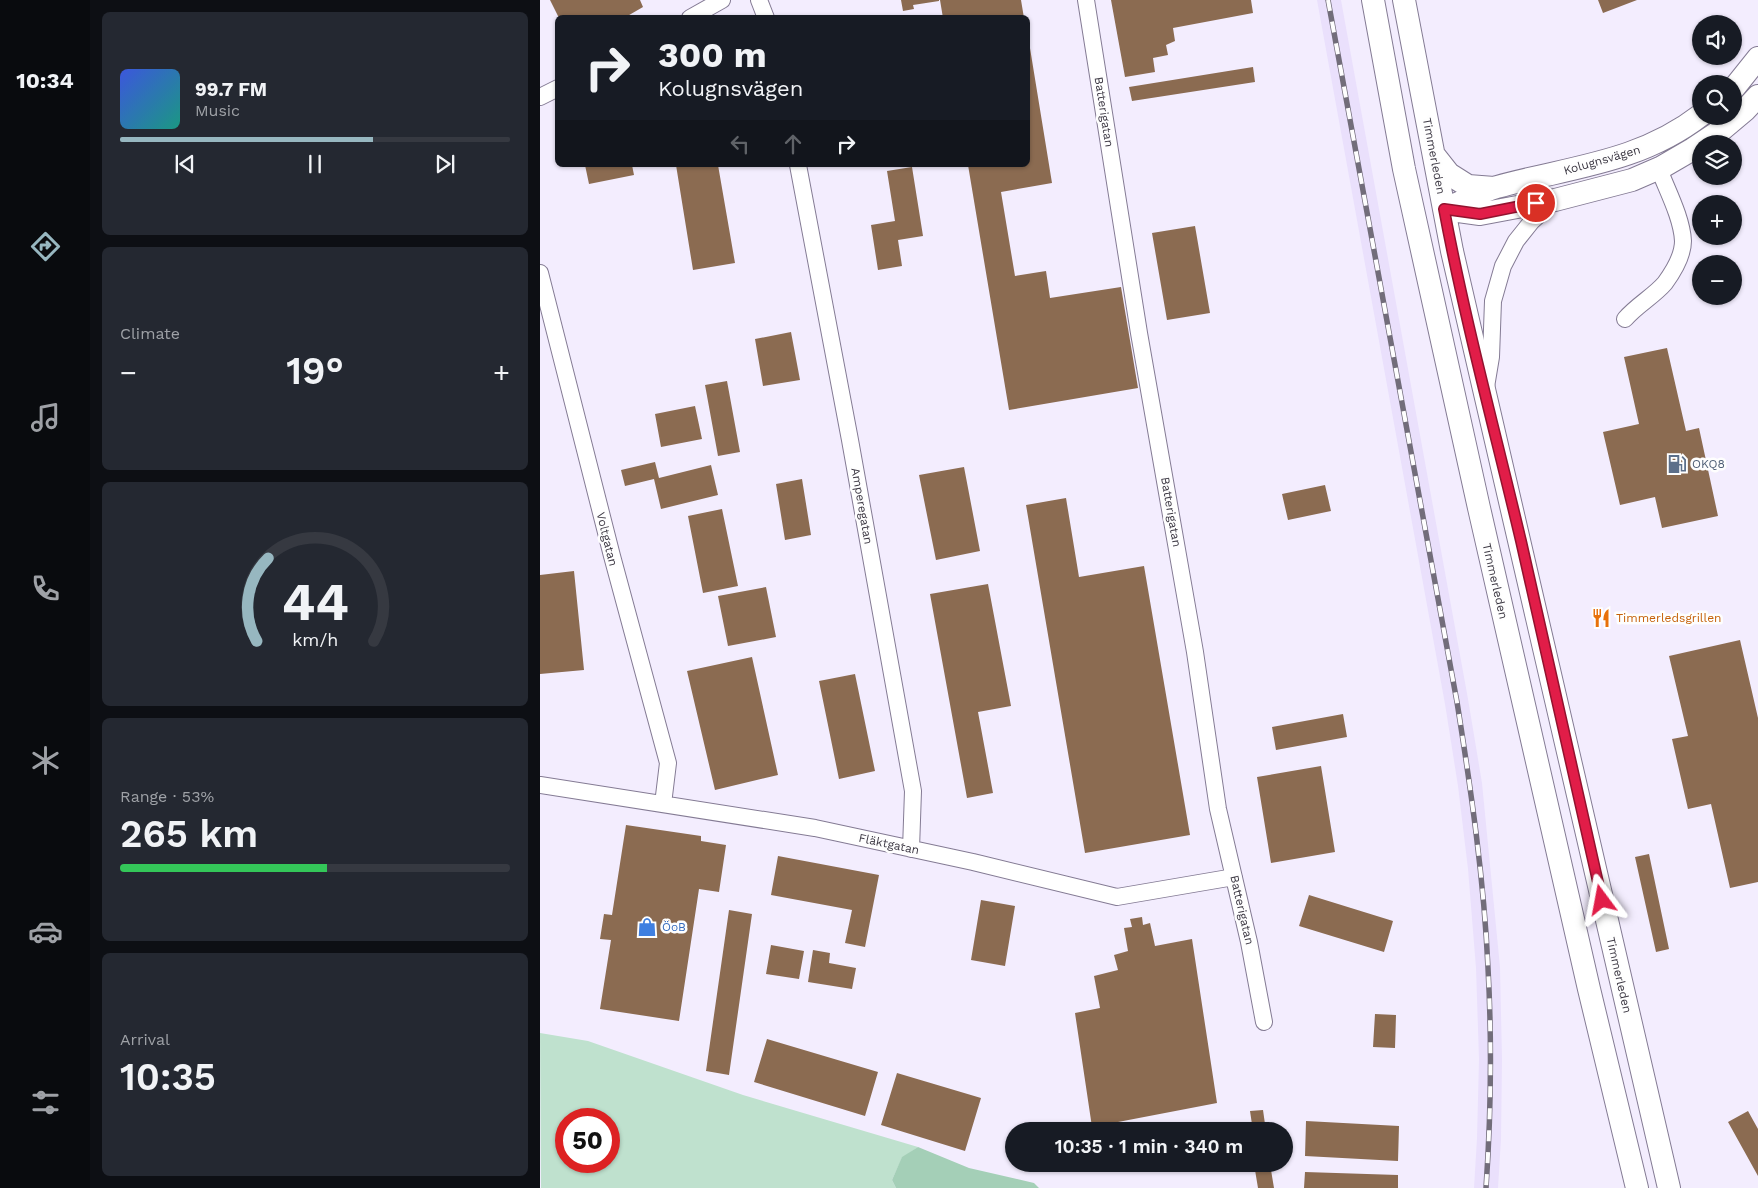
<!DOCTYPE html>
<html lang="en">
<head>
<meta charset="utf-8">
<style>
	body { margin:0; font-family:"Work Sans",sans-serif; background:#242831; color:#f1f3f6; height:100vh; display:flex; flex-direction:column; font-size:19px; white-space:nowrap }
	* { box-sizing:border-box; margin:0 }
	p { font-size:16px; color:#9ea1a6 }
	.icon { flex:none; width:28px; height:28px; fill:none; stroke:currentColor; stroke-width:2; stroke-linecap:round; stroke-linejoin:round }
	.map { position:relative; flex:1; overflow:hidden }
	.details { display:flex; flex-direction:column; gap:12px; padding:12px; background:#0d0f14; width:450px }
	.details>* { flex:none }
	.guide { position:absolute; left:15px; top:15px; width:475px; height:152px; border-radius:8px; box-shadow:0 1px 4px #0004; background:#171b24; color:#f1f3f6; overflow:hidden }
	.tools { position:absolute; left:1152px; top:15px; display:grid; gap:10px }
	.tools a { display:grid; place-items:center; width:50px; height:50px; border-radius:50%; background:#171b24; box-shadow:0 1px 4px #0004; font-size:25px }
	.speed { position:absolute; left:15px; top:1108px; display:flex; gap:10px; font-size:25px; font-weight:700; text-align:center }
	.speed>* { display:grid; place-content:center; width:65px; height:65px; border-radius:50%; background:#171b24; box-shadow:0 1px 4px #0004; line-height:1 }
	.speed .limit { border:8px solid #d22; background:#fff; color:#111 }
	.pin { position:absolute; display:grid; place-items:center; width:42px; height:42px; color:#fff; margin:-21px; border:2px solid #fff; border-radius:50%; box-shadow:0 1px 5px #0007 }
	.me { position:absolute; width:55px; margin:-28px; rotate:347deg; stroke-linejoin:round; filter:drop-shadow(0 0 4px #0008) }
	.turn { display:flex; align-items:center; gap:18px; height:105px; padding:0 20px; font-size:22px }
	.turn .icon { width:65px; height:65px; stroke-width:2.5 }
	.turn b { display:block; font-size:35px; line-height:42px }
	.lanes { display:flex; align-items:center; height:48px; padding:0 20px; background:#0003; justify-content:center; gap:25px; direction:ltr }
	.lanes .off { opacity:.35 }
	.big { font-size:38px; font-weight:600; line-height:1.1 }
	.details .tile { flex:1; display:flex; flex-direction:column; justify-content:center; gap:8px; min-width:0; padding:0 18px; border-radius:8px; background:#242831 }
	.details .dial { align-items:center; gap:0 }
	.dial svg { height:130px; overflow:visible; fill:none; stroke:#363941; stroke-width:7; stroke-linecap:round; text-anchor:middle }
	.dial text { fill:#f1f3f6; stroke:none }
	.song { display:flex; align-items:center; gap:15px }
	.cover { width:60px; height:60px; border-radius:8px; background:linear-gradient(135deg,hsl(230 70% 55%),hsl(170 70% 35%)) }
	.played { height:5px; border-radius:2px; background:linear-gradient(90deg,#97b7c0 65%,#363941 65%) }
	.keys { display:flex; justify-content:space-around; direction:ltr }
	.heat { display:flex; justify-content:space-between; align-items:center; font-size:28px; direction:ltr }
	.charge { height:8px; border-radius:4px; background:linear-gradient(90deg,#34c759 53%,#363941 0) }
	.trip { position:absolute; left:465px; top:1122px; width:288px; height:50px; border-radius:25px; background:#171b24; box-shadow:0 1px 4px #0004; font-weight:600; line-height:50px; text-align:center }
	main { display:flex; flex:1; min-height:0 }
	.dock { display:flex; flex-direction:column; width:90px; justify-content:space-around; align-items:center; background:#090b0e; color:#9ea1a6 }
	.dock .icon { width:35px; height:35px }
	.dock .selected { color:#97b7c0 }
	.dock b { font-size:22px; color:#f1f3f6 }
	.map>svg:first-child { display:block }
	.built { fill:#eae0fc }
	.green { fill:#bfe1ce; fill-rule:evenodd }
	.forest { fill:#a4cfb7 }
	.building { fill:#8b6b51 }
	.lines { fill:none; stroke-linecap:round; stroke-linejoin:round }
	.street-casing { stroke:#847b94; stroke-width:18 }
	.secondary-casing { stroke:#847b94; stroke-width:24 }
	.street { stroke:#fff; stroke-width:16 }
	.secondary { stroke:#fff; stroke-width:22 }
	.rail-casing { stroke:#726d7a; stroke-width:5.5 }
	.rail { stroke:#fefefe; stroke-width:4; stroke-dasharray:11; stroke-linecap:butt }
	.route-casing { stroke:#92132f; stroke-width:12 }
	.route { stroke:#e11d48; stroke-width:9 }
	.labels { text-anchor:middle; stroke-width:5; stroke-linejoin:round; paint-order:stroke }
	.street-label { font-size:12px; fill:#3e3a45; stroke:#fefefe }
	.service-label { font-size:12px; fill:#4e5e75; stroke:#fefefe; text-anchor:start }
	.food-label { font-size:12px; fill:#c56008; stroke:#fefefe; text-anchor:start }
	.shop-label { font-size:12px; fill:#366cbe; stroke:#fefefe; text-anchor:start }
</style>
</head>
<body>
<main>
<nav class="dock">
<b>10:34</b>
<svg class="icon selected" aria-label="directions" viewBox="0 0 24 24"><path d="M12 3l9 9-9 9-9-9zM9 14v-3h6M13 9l2 2-2 2"/></svg>
<svg class="icon" aria-label="music" viewBox="0 0 24 24"><path d="M9 18V5l10-2v13"/><circle cx="6" cy="18" r="3"/><circle cx="16" cy="16" r="3"/></svg>
<svg class="icon" aria-label="phone" viewBox="0 0 24 24"><path d="M5 4h4l2 5-3 2q2 4 5 5l2-3 5 2v4C11 20 4 13 5 4z"/></svg>
<svg class="icon" aria-label="climate" viewBox="0 0 24 24"><path d="M12 3v18M4 7l16 10M4 17L20 7"/></svg>
<svg class="icon" aria-label="car" viewBox="0 0 24 24"><path d="M5 17H2v-5l4-1 3-4h7l3 4 3 1v5h-3M9 17h6M6 11h13"/><circle cx="7" cy="17" r="2"/><circle cx="17" cy="17" r="2"/></svg>
<svg class="icon" aria-label="filters" viewBox="0 0 24 24"><path d="M4 7h16M4 17h16"/><circle cx="9" cy="7" r="2"/><circle cx="15" cy="17" r="2"/></svg>
</nav>
<section class="details">
<div class="tile">
<div class="song"><i class="cover"></i><div><b>99.7 FM</b><p>Music</p></div></div>
<div class="played"></div>
<div class="keys"><svg class="icon" aria-label="previous" viewBox="0 0 24 24"><path d="M18 5L8 12l10 7zM5 5v14"/></svg><svg class="icon" aria-label="pause" viewBox="0 0 24 24"><path d="M8 5v14M16 5v14"/></svg><svg class="icon" aria-label="next" viewBox="0 0 24 24"><path d="M6 5l10 7-10 7zM19 5v14"/></svg></div>
</div>
<div class="tile"><p>Climate</p>
<div class="heat"><a>−</a><b class="big">19°</b><a>+</a></div>
</div>
<div class="tile dial"><svg viewBox="0 0 100 80">
<path d="M14 69A42 42 0 1 1 86 69"/>
<path d="M14 69A42 42 0 0 1 21 18" stroke="#97b7c0"/>
<text x="50" y="56" font-size="32" font-weight="700">44</text>
<text x="50" y="72" font-size="11">km/h</text>
</svg></div>
<div class="tile"><p>Range · 53%</p><b class="big">265 km</b><div class="charge"></div></div>
<div class="tile"><p>Arrival</p><b class="big">10:35</b></div>
</section>
<div class="map">
<svg width="1218" height="1188" viewBox="0 0 1218 1188">
	<rect width="100%" height="100%" fill="#f3edfe"/>
	<path class="built" d="M777,0H801L928,699L942,783L960,967L962,1059L961,1139L958,1188H934L937,1138L939,1059L936,968L928,869L918,786L905,704Z"/>
	<path class="green" d="M0,1033L48,1041L203,1095L378,1147L362,1158L352,1180L356,1188H1ZM26,1119H69V1161H26Z"/>
	<path class="forest" d="M378,1147L429,1168L494,1183L499,1188H356L352,1180L362,1157Z"/>
	<path class="building" d="M10,0H100L103,7L84,18H19Z
		M361,0H399V1L373,5L374,9L363,11Z
		M400,0H481L484,18H403Z
		M571,0H711L713,13L633,28L635,41L626,45L628,55L613,58L615,72L585,77Z
		M1058,0H1097L1063,13Z
		M489,42L512,183L461,192L475,276L506,271L510,298L581,287L598,388L469,410L428,165H488Z
		M713,67L715,82L592,101L589,87Z
		M45,165H92L94,175L49,184Z
		M136,165H178L195,263L153,270Z
		M372,167L383,236L358,240L362,266L338,270L331,225L355,221L347,171Z
		M655,226L670,313L627,320L612,233Z
		M251,332L260,380L223,386L215,339Z
		M1127,348L1146,431L1159,428L1178,516L1122,528L1115,497L1080,505L1063,432L1099,424L1084,357Z
		M187,381L200,452L178,456L165,385Z
		M155,406L162,439L121,447L115,414Z
		M115,462L119,478L171,465L178,495L121,509L114,479L85,486L81,470Z
		M424,467L440,551L396,560L379,475Z
		M262,479L271,535L245,540L236,484Z
		M785,485L791,511L748,520L742,494Z
		M526,498L539,577L604,566L650,835L545,853L486,505Z
		M182,509L198,586L163,593L148,516Z
		M34,571L44,670L0,674V575Z
		M448,584L471,706L438,712L453,793L427,798L390,594Z
		M226,587L236,637L188,646L178,596Z
		M1200,640L1218,718V882L1190,888L1171,804L1148,809L1132,739L1148,736L1129,656Z
		M212,657L238,775L175,790L147,671Z
		M315,674L335,771L299,779L279,681Z
		M803,714L807,737L736,750L732,727Z
		M781,766L795,852L731,863L717,777Z
		M86,825L161,836V841L186,845L179,892L159,889L139,1021L60,1009L71,940L60,939L64,914L72,915Z
		M1109,854L1129,949L1116,952L1095,857Z
		M238,856L339,875L325,947L305,943L312,910L231,895Z
		M769,895L853,921L844,952L759,926Z
		M441,900L475,906L465,966L431,960Z
		M189,910L212,914L189,1075L166,1071Z
		M602,917L603,925L610,923L615,946L652,939L677,1103L552,1127L535,1013L560,1008L554,976L578,970L574,955L588,951L584,928L592,927L590,919Z
		M231,945L264,951L259,979L226,974Z
		M273,950L290,953L289,963L316,968L312,989L268,982Z
		M835,1014L856,1015L855,1048L833,1047Z
		M227,1039L338,1072L325,1116L214,1082Z
		M357,1073L441,1098L425,1151L341,1125Z
		M723,1110L726,1131H713L710,1111Z
		M1208,1111L1218,1129V1176L1188,1122Z
		M766,1121L859,1126L858,1161L765,1156Z
		M718,1164H730L734,1188H718L715,1170L718,1169Z
		M765,1172L858,1175V1188H764Z"/>
	<g class="lines">
		<g class="street-casing">
			<path id="street" d="M219,0L226,18
				M546,0L599,333L655,652L678,809L709,942L724,1022
				M150,18L182,0
				M0,97L18,88
				M258,165L310,440L373,791L371,849
				M0,273L72,556L128,763L123,804
				M1085,319C1097,305 1114,296 1125,283C1133,272 1143,255 1143,241C1142,218 1127,190 1119,169
				M946,387L951,357L953,301L963,266L976,241L992,221L1015,200
				M0,785L275,828L433,862L577,897L694,877"/>
		</g>
		<g class="secondary-casing">
			<path id="secondary" d="M833,0L864,169L939,508L1049,989L1097,1188
				M864,0L912,251L1129,1188
				M1194,88L1218,58
				M894,155L909,174L928,186L954,188
				M904,209L940,214L1015,200L1092,180L1122,167L1153,149L1180,131L1205,110L1218,96
				M904,209C921,203 939,192 957,187C1029,167 1099,163 1161,115"/>
		</g>
		<use href="#street" class="street"/>
		<use href="#secondary" class="secondary"/>
		<g class="rail-casing">
			<path id="rail" d="M788,0L917,702C931,790 944,879 948,968C952,1042 951,1115 946,1188"/>
		</g>
		<use href="#rail" class="rail"/>
	</g>
	<g class="lines">
		<g class="route-casing">
			<path id="route" d="M996,203L940,214L904,209C925,321 955,431 981,541C1009,661 1034,781 1062,900"/>
		</g>
		<use href="#route" class="route"/>
	</g>
	<defs>
		<g id="fuel-bare" transform="scale(1.5)"><path d="M-5.5-6h7V0h2V4h1.3V-2.5L3-4.5l.8-.8L6-3V5H2.5V1h-1V6h-7ZM-4.2-4.7v3.2H.2V-4.7Z" fill="#5c6f8a" stroke="#fefefe" stroke-width="2.5" paint-order="stroke"/></g>
		<g id="restaurant-bare" transform="scale(1.5)"><path d="M-5-6h1v4h1v-4h1v4h1v-4h1v5L-1.5 .5V6h-2V.5L-5-1ZM5-6V6H3V1.5H1.5Q1.5-4 5-6Z" fill="#e8710a" stroke="#fefefe" stroke-width="2.5" paint-order="stroke"/></g>
		<g id="shop-bare" transform="scale(1.5)"><path d="M-5-2.5h2.3a2.7 3.5 0 0 1 5.4 0H5L5.5 6h-11ZM-1.5-2.5h3a1.5 2.3 0 0 0-3 0Z" fill="#3f7fe0" stroke="#fefefe" stroke-width="2.5" paint-order="stroke"/></g>
	</defs>
	<g fill-rule="evenodd">
		<use href="#fuel-bare" x="1137" y="464"/>
		<use href="#restaurant-bare" x="1061" y="618"/>
		<use href="#shop-bare" x="107" y="927"/>
	</g>
	<g class="labels">
		<g class="street-label">
			<text transform="translate(564 112) rotate(81)" y="4">Batterigatan</text>
			<text transform="translate(894 156) rotate(79)" y="4">Timmerleden</text>
			<text transform="translate(1062 160) rotate(-16)" y="4">Kolugnsvägen</text>
			<text transform="translate(322 506) rotate(80)" y="4">Amperegatan</text>
			<text transform="translate(631 512) rotate(80)" y="4">Batterigatan</text>
			<text transform="translate(67 539) rotate(76)" y="4">Voltgatan</text>
			<text transform="translate(955 581) rotate(77)" y="4">Timmerleden</text>
			<text transform="translate(349 844) rotate(12)" y="4">Fläktgatan</text>
			<text transform="translate(702 910) rotate(77)" y="4">Batterigatan</text>
			<text transform="translate(1079 975) rotate(77)" y="4">Timmerleden</text>
		</g>
		<g class="service-label">
			<text x="1152" y="468">OKQ8</text>
		</g>
		<g class="food-label">
			<text x="1076" y="622">Timmerledsgrillen</text>
		</g>
		<g class="shop-label">
			<text x="122" y="931">ÖoB</text>
		</g>
	</g>
</svg>
<div class="tools">
<a><svg class="icon" aria-label="sound" viewBox="0 0 24 24"><path d="M4 9h4l5-4v14l-5-4H4zM17 9q2 3 0 6"/></svg></a>
<a><svg class="icon" aria-label="search" viewBox="0 0 24 24"><circle cx="10" cy="10" r="6"/><path d="M15 15l6 6"/></svg></a>
<a><svg class="icon" aria-label="layers" viewBox="0 0 24 24"><path d="M12 4l9 5-9 5-9-5zM3 14l9 5 9-5"/></svg></a>
<a>+</a>
<a>−</a>
</div>
<div class="speed"><div class="limit">50</div></div>
<div class="pin" style="left:996px;top:203px;background:#d93025"><svg class="icon" aria-label="arrive" viewBox="0 0 24 24"><path d="M6 21V4h12l-3 4 3 4H6"/></svg></div>
<svg class="me" style="left:1062px;top:900px" viewBox="-20 -20 40 40"><path d="M0-17L14 15 0 8-14 15z" fill="#e11d48" stroke="#fff" stroke-width="4"/></svg>
<div class="trip">10:35 · 1 min · 340 m</div>
<div class="guide">
<div class="turn"><svg class="icon" aria-label="right" viewBox="0 0 24 24"><path d="M7 20v-9h11M14 6l5 5-5 5"/></svg><div><b>300 m</b>Kolugnsvägen</div></div>
<div class="lanes"><svg class="icon off" aria-label="left" viewBox="0 0 24 24"><path d="M17 20v-9H6M10 6l-5 5 5 5"/></svg><svg class="icon off" aria-label="ahead" viewBox="0 0 24 24"><path d="M12 20V5M6 11l6-6 6 6"/></svg><svg class="icon" aria-label="right" viewBox="0 0 24 24"><path d="M7 20v-9h11M14 6l5 5-5 5"/></svg></div>
</div>
</div>
</main>
</body>
</html>
